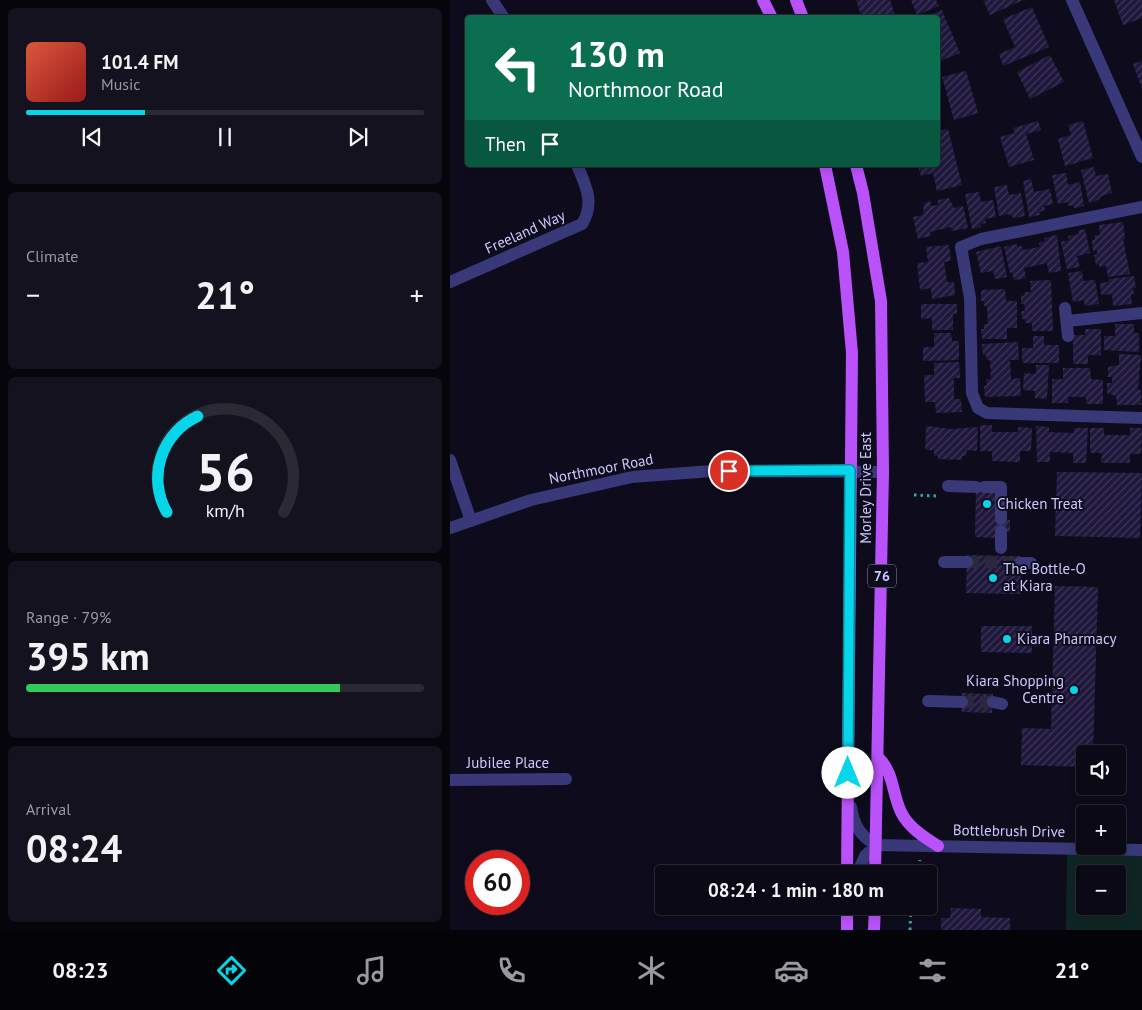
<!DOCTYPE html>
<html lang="en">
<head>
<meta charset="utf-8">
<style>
	body { margin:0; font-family:"PT Sans",sans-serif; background:#13121e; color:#f1f3f6; height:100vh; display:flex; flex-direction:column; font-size:19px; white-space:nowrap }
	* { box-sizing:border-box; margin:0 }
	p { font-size:16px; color:#999aa0 }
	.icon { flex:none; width:28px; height:28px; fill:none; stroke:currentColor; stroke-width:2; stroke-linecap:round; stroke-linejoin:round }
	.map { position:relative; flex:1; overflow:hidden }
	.details { display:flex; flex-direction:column; gap:8px; padding:8px; background:#06050c; width:450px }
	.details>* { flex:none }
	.hud { position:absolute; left:15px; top:15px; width:475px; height:152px; border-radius:5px; box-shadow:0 2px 8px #0003,0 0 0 1px #2a2a34; background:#0b6e4f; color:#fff; overflow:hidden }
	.controls { position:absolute; left:626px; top:745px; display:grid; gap:10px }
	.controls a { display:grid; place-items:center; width:50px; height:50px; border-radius:5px; background:#0a0915; box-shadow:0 2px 8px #0003,0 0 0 1px #2a2a34; font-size:25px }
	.speed { position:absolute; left:15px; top:850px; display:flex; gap:10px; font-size:25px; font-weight:700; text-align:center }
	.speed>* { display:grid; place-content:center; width:65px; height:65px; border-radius:50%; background:#0a0915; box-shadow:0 2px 8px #0003,0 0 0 1px #2a2a34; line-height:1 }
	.speed .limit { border:8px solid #d22; background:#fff; color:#111 }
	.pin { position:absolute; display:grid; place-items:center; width:42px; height:42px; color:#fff; margin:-21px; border:2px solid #fff; border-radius:50%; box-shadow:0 1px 5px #0007 }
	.me { position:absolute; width:55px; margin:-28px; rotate:0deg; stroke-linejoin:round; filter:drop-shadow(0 0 4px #0008) }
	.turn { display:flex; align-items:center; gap:18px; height:105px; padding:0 20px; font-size:22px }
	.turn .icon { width:65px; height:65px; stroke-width:2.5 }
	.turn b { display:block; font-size:35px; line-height:42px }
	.then { display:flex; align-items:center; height:48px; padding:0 20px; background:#0003; gap:10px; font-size:19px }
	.big { font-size:38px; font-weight:600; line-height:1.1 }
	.details .card { flex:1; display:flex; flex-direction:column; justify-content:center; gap:8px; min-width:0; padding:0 18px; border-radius:8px; background:#13121e }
	.details .dial { align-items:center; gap:0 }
	.dial svg { height:130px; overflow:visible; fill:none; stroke:#2a2a34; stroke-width:7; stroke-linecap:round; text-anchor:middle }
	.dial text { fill:#f1f3f6; stroke:none }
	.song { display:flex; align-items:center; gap:15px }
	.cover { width:60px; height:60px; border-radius:8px; background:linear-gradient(135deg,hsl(10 70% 55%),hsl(0 70% 35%)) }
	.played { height:5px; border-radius:2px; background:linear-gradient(90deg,#07d6ea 30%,#2a2a34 30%) }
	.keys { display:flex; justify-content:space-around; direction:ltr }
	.heat { display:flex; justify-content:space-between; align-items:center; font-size:28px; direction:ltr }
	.charge { height:8px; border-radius:4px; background:linear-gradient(90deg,#34c759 79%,#2a2a34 0) }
	.trip { position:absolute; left:205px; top:865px; width:282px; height:50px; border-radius:5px; background:#0a0915; box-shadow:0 2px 8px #0003,0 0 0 1px #2a2a34; font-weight:600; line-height:50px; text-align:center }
	.tab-bar { display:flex; height:80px; justify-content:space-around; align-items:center; background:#040408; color:#999aa0 }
	.tab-bar .icon { width:35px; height:35px }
	.tab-bar .active { color:#07d6ea }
	.tab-bar b { font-size:22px; color:#f1f3f6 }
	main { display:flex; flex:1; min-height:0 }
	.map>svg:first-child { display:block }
	.grass { fill:#0f2524; fill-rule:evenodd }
	.building { fill:url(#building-hatch) }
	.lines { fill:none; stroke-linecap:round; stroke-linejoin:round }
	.minor-tunnel { stroke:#2b283e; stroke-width:12; stroke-dasharray:12 6; stroke-linecap:butt }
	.path { stroke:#30a9a0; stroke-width:3; stroke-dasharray:2.5 4; stroke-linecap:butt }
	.minor { stroke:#393879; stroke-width:12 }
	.major { stroke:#b952fa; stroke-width:12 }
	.route-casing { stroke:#058b98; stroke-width:12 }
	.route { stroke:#07d6ea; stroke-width:9 }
	.poi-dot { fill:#07d6ea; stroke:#0e0c1c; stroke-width:2 }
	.labels { text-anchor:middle; stroke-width:4; stroke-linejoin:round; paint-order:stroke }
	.shield { fill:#0e0c1c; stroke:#9490ba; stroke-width:1 }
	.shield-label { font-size:14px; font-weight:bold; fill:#cdc8fd }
	.street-label { font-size:15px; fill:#cdc8fd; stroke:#0e0c1c }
	.poi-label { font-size:15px; fill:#cdc8fd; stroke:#0e0c1c; text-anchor:start }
</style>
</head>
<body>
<main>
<section class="details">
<div class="card">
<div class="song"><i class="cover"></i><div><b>101.4 FM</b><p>Music</p></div></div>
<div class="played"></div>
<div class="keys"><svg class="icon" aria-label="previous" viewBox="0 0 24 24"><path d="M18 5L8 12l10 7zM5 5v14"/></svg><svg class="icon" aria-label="pause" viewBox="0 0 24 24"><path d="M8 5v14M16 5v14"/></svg><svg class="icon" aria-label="next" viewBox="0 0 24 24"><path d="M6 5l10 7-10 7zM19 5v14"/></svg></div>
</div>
<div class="card"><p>Climate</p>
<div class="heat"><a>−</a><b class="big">21°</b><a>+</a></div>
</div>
<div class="card dial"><svg viewBox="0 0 100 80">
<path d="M14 69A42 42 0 1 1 86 69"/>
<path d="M14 69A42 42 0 0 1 33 10" stroke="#07d6ea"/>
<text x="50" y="56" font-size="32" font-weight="700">56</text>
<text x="50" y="72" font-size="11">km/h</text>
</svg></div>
<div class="card"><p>Range · 79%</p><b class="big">395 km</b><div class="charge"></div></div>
<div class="card"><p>Arrival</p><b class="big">08:24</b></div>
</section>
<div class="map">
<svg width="692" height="930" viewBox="0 0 692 930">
	<defs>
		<pattern id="building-hatch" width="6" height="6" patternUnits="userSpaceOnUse" patternTransform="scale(1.25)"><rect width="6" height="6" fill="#1f183c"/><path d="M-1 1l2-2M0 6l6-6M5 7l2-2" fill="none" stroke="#3e3859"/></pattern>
	</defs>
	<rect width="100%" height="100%" fill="#0e0c1c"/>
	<path class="grass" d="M617,849L692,850V930H616ZM635,874H668V906H635Z"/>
	<path class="building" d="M406,0H440L445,15L435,18H412Z
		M461,0H486L489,6L467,15Z
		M533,0H573L540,15Z
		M664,0H692V18L673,25Z
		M582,7L599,47L553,66L549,54L565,47L553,19Z
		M492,10L510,53L488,62V18L475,17Z
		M600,55L614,82L580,99L567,72Z
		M692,61V89L683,64Z
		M516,71L528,113L504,120L492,77Z
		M588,121L591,130L576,134L584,160L559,167L550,137L565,133L563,128Z
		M633,121L643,158L615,166L608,139L621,135L618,125Z
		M498,129L512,185L487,191L483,173L471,176L468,165H488V131Z
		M644,167L646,176L658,174L662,193L652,196L648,200L639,203L631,170Z
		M616,173L618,185L630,182L634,206L624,208L623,205L618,206V202L608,204L602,175Z
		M581,179L584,192L600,189L603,204L594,206L595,210L589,212L590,215L579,217L573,181Z
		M557,185L559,195L571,193L575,216L564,218L558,214L549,216L544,187Z
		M529,192L531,202L543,200L546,217L535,219L536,223L530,224L531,227L522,229L515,194Z
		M499,198L504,208L513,206L518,228L502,231L501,227L480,232L481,236L468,239L463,217L473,215L474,203L480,201L481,206L488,205V200Z
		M673,222L675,239H673L680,274L658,277L656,266L649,267V264L646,265L644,255L647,254V250L643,251L642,240H645L644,235H650L649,225Z
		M635,229L640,253L627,256L630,267L617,269L611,242L619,240L618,236L629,234L628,231Z
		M607,235L611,271L599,273L597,263L574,268L576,278L564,280L562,272L560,273L554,247L567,244V247L572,246L573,250L590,247L589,243L595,241L594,238Z
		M499,245L501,261L494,262L497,282H504L505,295L482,299L481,288L470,290L467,263L478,262L476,247Z
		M551,246L557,277L545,279L543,271L531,273L526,252Z
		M632,271L633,281L645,280L649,304L635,306L634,300L623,302L618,273Z
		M684,276L686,288H683L684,294H681L682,304L663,306L662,294L651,295L650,283L658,282L659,279Z
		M601,280L603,331H582V323H575V319H572L571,311H575L574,304H571V296L575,295L574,292H581L580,281Z
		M555,289L556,301H567V328H557V339H532L531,329H534V324H538L537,306H534V301H531V290Z
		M471,304H507V314H503V330H482V318L471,319Z
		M665,324H684V333H689V352L654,350V336H665Z
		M635,329H651V355H638V364H623V335H635Z
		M484,333H501L502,341H509V360L473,361V347H484Z
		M583,336H594V345H609V363H572V348H583Z
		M568,342L569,360H560L561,379L570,378L571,396L535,397L534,386L537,385L536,379H541L540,360H537L536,355H533L532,344Z
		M669,354L691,355L688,390H691V405H667L666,396L657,393V383H662V377H658V367L669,365Z
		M509,362L510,378H504V399H511L512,412L486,413L485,402H475L474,375H484V363Z
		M586,365H599L597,399L585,398V391L573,390L574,373L586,374Z
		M613,368H640L641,379L653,380V404H636V397H618V403H602V379H613Z
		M530,425H542V432H568V427L582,428L581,451H570V462L542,461V451H530Z
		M476,426L501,429L528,427L527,451L517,450L516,456H512V460L488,459V456H484V450H475Z
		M586,426L599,427V432L624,433V428H638L636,463H623V453L600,452V462H587Z
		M640,428H654V435H680V428H692L691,454H680V463H651L652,453H640Z
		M607,472L692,473L690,538L605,536Z
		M526,485L549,488L548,519L560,520V532L547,531V538L525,537Z
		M517,555L571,556L570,594L516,593Z
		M605,586L648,587L643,754H635V767L571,765L572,728L601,729Z
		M531,626H582V653L531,652Z
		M512,693L543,694L542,713L512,712Z
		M501,908L531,909V917L560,918V930H491V918H500Z"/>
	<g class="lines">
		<path class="minor-tunnel" d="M517,562L570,563
			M512,702H543"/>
		<path class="path" d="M464,495L488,496
			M468,874L470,860
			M460,930L461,906"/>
		<path class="minor" d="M42,0L54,18
			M622,0L692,157
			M692,207L531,239L511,247L520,298L522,393L528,408L537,413L692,418
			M0,282L132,224C145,203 136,186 127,165
			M615,308L618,336
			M618,321L692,313
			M0,460L21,521
			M498,486L526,487
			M534,487H551V519
			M0,528L81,500L182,477L262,471L433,472
			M551,548V531
			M494,562H517
			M570,563H581
			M478,701L512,702
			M543,702L552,704
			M0,780L116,779
			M401,807C404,825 409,835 426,845L692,850
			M407,874L415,856L426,845"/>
		<path class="major" d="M313,0L322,18
			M346,0L353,18
			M375,165L393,252L402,353L397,874
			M406,165L413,193L431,301L433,472L425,874
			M429,758C444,774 442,793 451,812C458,827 474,837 488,846
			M397,930V906
			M424,930L425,906"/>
	</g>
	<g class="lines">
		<g class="route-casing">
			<path id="route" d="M279,471L400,470L398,773"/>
		</g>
		<use href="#route" class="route"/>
	</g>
	<g class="poi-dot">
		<circle cx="537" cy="504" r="5"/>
		<circle cx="543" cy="578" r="5"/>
		<circle cx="557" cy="639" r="5"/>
		<circle cx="624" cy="690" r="5"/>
	</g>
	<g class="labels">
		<rect class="shield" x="418" y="564.5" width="28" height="23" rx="4"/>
		<g class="shield-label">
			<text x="432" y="581">76</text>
		</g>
		<g class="street-label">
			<text transform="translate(75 232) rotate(-24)" y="5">Freeland Way</text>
			<text transform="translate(151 469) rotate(-11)" y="5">Northmoor Road</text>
			<text transform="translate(416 488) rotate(-90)" y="5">Morley Drive East</text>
			<text x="58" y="768">Jubilee Place</text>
			<text transform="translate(559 831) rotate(1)" y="5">Bottlebrush Drive</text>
		</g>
		<g class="poi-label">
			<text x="547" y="509">Chicken Treat</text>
			<text x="553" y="574">The Bottle-O<tspan x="553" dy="17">at Kiara</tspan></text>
			<text x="567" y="644">Kiara Pharmacy</text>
			<text x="614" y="686" text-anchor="end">Kiara Shopping<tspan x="614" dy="17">Centre</tspan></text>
		</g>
	</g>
</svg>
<div class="controls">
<a><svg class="icon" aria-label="sound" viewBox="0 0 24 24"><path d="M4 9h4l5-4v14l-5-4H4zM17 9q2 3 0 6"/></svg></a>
<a>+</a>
<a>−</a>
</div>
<div class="speed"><div class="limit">60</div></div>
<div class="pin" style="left:279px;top:471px;background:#d93025"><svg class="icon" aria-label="arrive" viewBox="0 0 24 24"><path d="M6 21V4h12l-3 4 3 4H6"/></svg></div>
<svg class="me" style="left:398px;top:773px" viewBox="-20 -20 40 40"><circle r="19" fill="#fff"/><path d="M0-13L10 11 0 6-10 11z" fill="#07d6ea"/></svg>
<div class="trip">08:24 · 1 min · 180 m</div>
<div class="hud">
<div class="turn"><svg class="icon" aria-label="left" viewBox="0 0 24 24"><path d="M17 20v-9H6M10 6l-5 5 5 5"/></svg><div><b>130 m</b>Northmoor Road</div></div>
<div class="then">Then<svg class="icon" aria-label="arrive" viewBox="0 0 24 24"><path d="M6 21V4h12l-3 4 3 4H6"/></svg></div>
</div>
</div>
</main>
<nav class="tab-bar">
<b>08:23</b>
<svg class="icon active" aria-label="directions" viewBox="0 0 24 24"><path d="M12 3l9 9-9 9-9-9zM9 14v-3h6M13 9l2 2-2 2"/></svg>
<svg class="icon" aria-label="music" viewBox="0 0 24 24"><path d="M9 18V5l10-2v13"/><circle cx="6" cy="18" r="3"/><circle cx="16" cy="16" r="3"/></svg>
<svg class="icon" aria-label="phone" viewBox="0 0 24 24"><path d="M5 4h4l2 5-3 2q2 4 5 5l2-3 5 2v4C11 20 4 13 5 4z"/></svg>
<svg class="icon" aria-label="climate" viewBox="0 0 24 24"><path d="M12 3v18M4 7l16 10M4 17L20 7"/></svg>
<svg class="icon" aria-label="car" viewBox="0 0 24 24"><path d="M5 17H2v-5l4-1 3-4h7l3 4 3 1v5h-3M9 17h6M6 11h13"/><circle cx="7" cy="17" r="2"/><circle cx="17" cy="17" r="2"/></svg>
<svg class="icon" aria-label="filters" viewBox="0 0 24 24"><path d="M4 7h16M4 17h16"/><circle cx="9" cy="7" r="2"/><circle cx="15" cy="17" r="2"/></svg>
<b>21°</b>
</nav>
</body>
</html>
